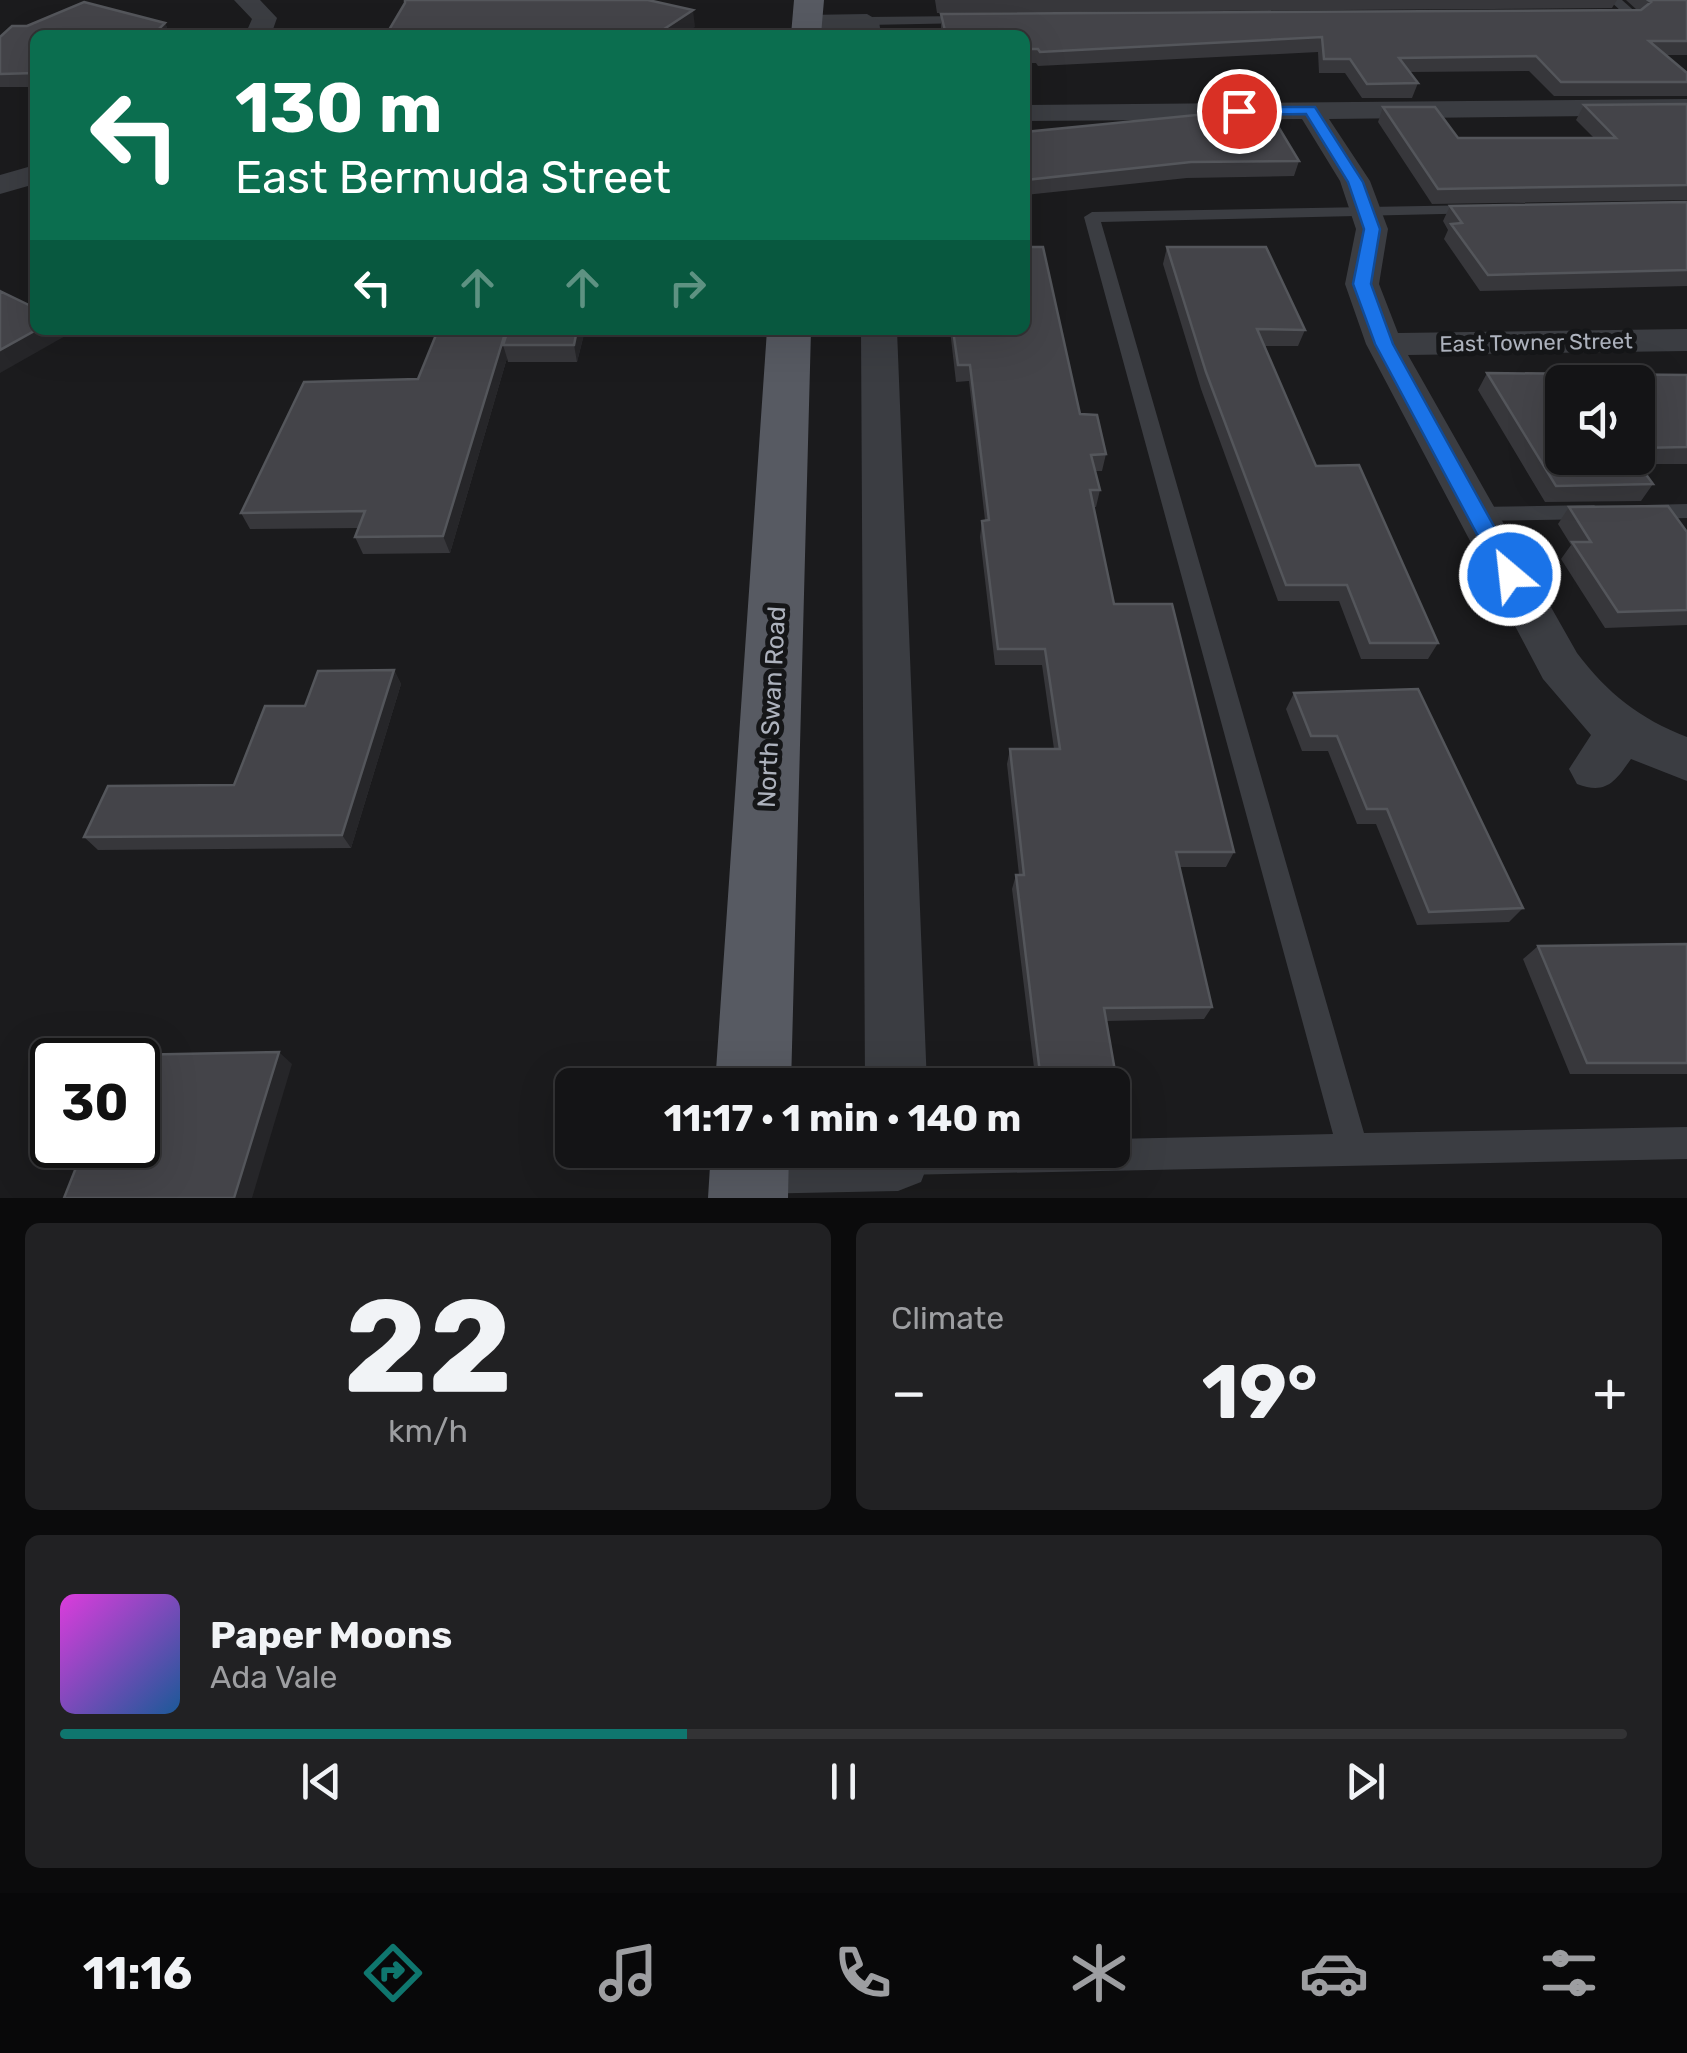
<!DOCTYPE html>
<html lang="en">
<head>
<meta charset="utf-8">
<style>
	body { margin:0; font-family:Rubik,sans-serif; background:#212123; color:#f1f3f6; height:100vh; display:flex; flex-direction:column; font-size:38px; white-space:nowrap }
	* { box-sizing:border-box; margin:0 }
	p { font-size:32px; color:#9d9ea1 }
	.icon { flex:none; width:55px; height:55px; fill:none; stroke:currentColor; stroke-width:2; stroke-linecap:round; stroke-linejoin:round }
	.map { position:relative; height:1198px; overflow:hidden }
	.drawer { display:flex; flex-direction:column; gap:25px; padding:25px; background:#0b0b0c; flex:1 }
	.drawer>* { flex:none }
	.banner { position:absolute; left:30px; top:30px; width:1000px; height:305px; border-radius:15px; box-shadow:0 10px 40px #0002,0 0 0 2px #333335; background:#0b6e4f; color:#fff; overflow:hidden }
	.controls { position:absolute; left:1545px; top:365px; display:grid; gap:20px }
	.controls a { display:grid; place-items:center; width:110px; height:110px; border-radius:15px; background:#141416; box-shadow:0 10px 40px #0002,0 0 0 2px #333335; font-size:50px }
	.speed { position:absolute; left:30px; top:1038px; display:flex; gap:20px; font-size:50px; font-weight:700; text-align:center }
	.speed>* { display:grid; place-content:center; width:130px; height:130px; border-radius:50%; background:#141416; box-shadow:0 10px 40px #0002,0 0 0 2px #333335; line-height:1 }
	.speed .limit { border:5px solid #111; border-radius:15px; background:#fff; color:#111 }
	.pin { position:absolute; display:grid; place-items:center; width:85px; height:85px; color:#fff; margin:-42px; border:5px solid #fff; border-radius:50%; box-shadow:0 2px 10px #0007 }
	.me { position:absolute; width:110px; margin:-55px; rotate:332deg; stroke-linejoin:round; filter:drop-shadow(0 0 8px #0008) }
	.turn { display:flex; align-items:center; gap:35px; height:210px; padding:0 40px; font-size:45px }
	.turn .icon { width:130px; height:130px; stroke-width:2.5 }
	.turn b { display:block; font-size:70px; line-height:85px }
	.lanes { display:flex; align-items:center; height:95px; padding:0 40px; background:#0003; justify-content:center; gap:50px; direction:ltr }
	.lanes .off { opacity:.35 }
	.big { font-size:75px; font-weight:700; line-height:1.1 }
	.drawer .tile { flex:1; display:flex; flex-direction:column; justify-content:center; gap:15px; min-width:0; padding:0 35px; border-radius:15px; background:#212123 }
	.drawer .dial { align-items:center; gap:0 }
	.dial b { font-size:130px; line-height:1 }
	.song { display:flex; align-items:center; gap:30px }
	.cover { width:120px; height:120px; border-radius:15px; background:linear-gradient(135deg,hsl(300 70% 55%),hsl(210 70% 35%)) }
	.played { height:10px; border-radius:5px; background:linear-gradient(90deg,#0f766e 40%,#333335 40%) }
	.keys { display:flex; justify-content:space-around; direction:ltr }
	.heat { display:flex; justify-content:space-between; align-items:center; font-size:55px; direction:ltr }
	.drawer .tiles { flex:1; display:grid; gap:25px; grid-template-columns:1fr 1fr }
	.tile:last-child { grid-column:span 2 }
	.trip { position:absolute; left:555px; top:1068px; width:575px; height:100px; border-radius:15px; background:#141416; box-shadow:0 10px 40px #0002,0 0 0 2px #333335; font-weight:700; line-height:100px; text-align:center }
	.tab-bar { display:flex; height:160px; justify-content:space-around; align-items:center; background:#080809; color:#9d9ea1 }
	.tab-bar .icon { width:70px; height:70px }
	.tab-bar .active { color:#0f766e }
	.tab-bar b { font-size:45px; color:#f1f3f6 }
	.map>svg:first-child { display:block }
	.lines { fill:none; stroke-linecap:round; stroke-linejoin:round }
	.lane { fill:#3b3d42; fill-rule:evenodd }
	.street { fill:#3b3d42; fill-rule:evenodd }
	.primary { fill:#575a62; fill-rule:evenodd }
	.wall { fill:#37373b; fill-rule:evenodd }
	.shaded-wall { fill:#262629 }
	.building { fill:#444449; stroke:#54565b; stroke-width:2.5 }
	.route { fill:#1a73e8; stroke:#114b97; stroke-width:2.5 }
	.labels { text-anchor:middle; stroke-width:10; stroke-linejoin:round; paint-order:stroke }
	.far-street-label { font-size:22px; fill:#adb2bd; stroke:#151618 }
	.street-label { font-size:25px; fill:#adb2bd; stroke:#151618 }
</style>
</head>
<body>
<div class="map">
<svg width="1687" height="1198" viewBox="0 0 1687 1198">
	<rect width="100%" height="100%" fill="#1b1b1d"/>
	<g class="lines">
		<path class="lane" d="M1609,0H1622L1640,16L1634,20L1611,19V13L1622,12Z
			M968,16L974,20L972,23L867,25L861,21L867,17Z
			M1479,205L1487,210L1485,213L1101,222L1364,1133L1687,1127V1159L901,1175L890,1170L885,1159L889,1150H1112V1139L1333,1134L1084,217L1092,212Z
			M1687,504V518L1646,519L1636,512L1646,505Z
			M1594,505L1604,512L1594,519L1477,521L1467,514L1477,507Z"/>
		<path class="street" d="M234,0H260L277,18L271,35H245L252,19Z
			M867,14L879,21L881,35H855V29H807L795,22L807,15Z
			M1687,99V115L1329,119L1370,181L1388,229L1379,284L1398,333L1687,329V351L1408,355L1577,653C1607,693 1640,719 1687,737V781L1631,759C1615,782 1606,795 1577,784L1569,769L1591,735L1543,679L1366,344L1345,284L1356,229L1340,181L1302,119L1025,121V105Z
			M35,165V184L0,194V175Z
			M861,330H897L927,1085H865Z
			M723,1150H929L930,1159L921,1182L898,1191L750,1194L727,1185L718,1162Z"/>
		<path class="primary" d="M794,0H824L821,35H791Z
			M767,330H811L791,1085H715Z
			M711,1150H789L788,1198H708Z"/>
	</g>
	<path class="wall" d="M935,0H1617L1612,8L937,13Z
		M1626,0H1687V55H1666L1687,73V96H1554L1529,71L1410,72L1418,83L1412,98H1362L1345,73H1319L1318,52L1038,66L1036,63H1025V35H942L941,28V14L1637,10Z
		M165,23L170,35H35V87H0V37Z
		M1687,104V200L1432,204L1378,122L1383,107L1458,138H1594L1576,120L1584,105Z
		M1025,132L1299,161L1294,176L1187,178L1025,195Z
		M1687,202V286L1480,291L1444,239L1448,230L1443,221L1450,206Z
		M1167,247L1305,330L1298,346H1264L1316,466L1438,643L1428,659H1361L1339,601H1278L1201,389L1163,264Z
		M438,330H585L577,362H508L507,358L450,553L363,554L355,537L359,528L250,529L241,513L418,379Z
		M950,330H1025L1106,454L1102,471H1095L1100,490L1096,507H1093L1114,604L1234,852L1226,867H1180L1212,1007L1204,1019L1106,1021L1115,1071L1109,1083L1036,1084L1012,889L1016,875H1019L1007,764L1010,749H1054L1042,665H995L980,537L982,521L985,520L969,381L956,382Z
		M1487,373L1687,375V464H1639L1653,484L1641,501L1545,502L1478,390ZM1638,382V458H1562Z
		M1569,507L1687,532V625L1605,628L1561,559L1571,545L1558,524Z
		M394,670L401,684L351,848L98,850L84,837L234,785L305,706Z
		M1294,693L1523,908L1509,922L1417,925L1376,824H1357L1328,751H1302L1286,709Z
		M1687,944V1074H1570L1523,959L1538,946Z"/>
	<path class="shaded-wall" d="M693,10L695,27L683,35H655Z
		M165,23L170,35H153Z
		M36,330H64L67,335L0,373V350Z
		M506,330H515L503,345L507,358L450,553L443,536Z
		M577,330H585L577,362L574,345Z
		M394,670L401,684L351,848L342,835Z
		M279,1052L292,1064L252,1198H234Z"/>
	<path class="building" d="M405,0H648L693,10L655,35H386L405,3Z
		M1648,0H1687V41H1649L1687,73V82H1561L1536,56L1399,58L1418,83L1367,84L1350,59H1324L1322,37L1040,52L1038,49H1025V35H946L941,14L1641,10L1651,2Z
		M84,2L165,23L153,35H35V73L0,74V37L12,26H27Z
		M1687,104V185L1438,189L1383,107H1435L1458,138H1616L1584,105Z
		M1267,108L1299,161L1191,162L1025,180V132Z
		M1687,202V270L1488,275L1451,224L1462,223L1450,206Z
		M1025,247H1043L1080,414L1097,415L1106,454L1091,455L1100,490H1090L1114,604H1172L1234,852H1176L1212,1007L1104,1008L1115,1071L1040,1073L1016,875H1024L1010,749H1060L1045,649H998L982,521L989,520L970,365H958L953,330H1025Z
		M1167,247H1266L1305,330L1257,329L1316,466L1359,465L1438,643H1370L1347,585H1286L1206,372Z
		M0,291L35,308L36,330L0,350Z
		M438,330H506L443,536L355,537L365,511L241,513L304,382L418,379Z
		M508,330H577L574,345H503Z
		M1487,373L1687,375V447L1638,448V382H1562V458H1634L1653,484L1556,486Z
		M1668,506L1687,532V610L1618,612L1572,542H1591L1569,507Z
		M394,670L342,835L84,837L108,786L234,785L265,706H305L318,671Z
		M1418,689L1523,908L1429,912L1387,809H1367L1337,736H1311L1294,693Z
		M1687,944V1063H1587L1538,946Z
		M279,1052L234,1198H64L85,1145H138V1060H72L74,1056Z"/>
	<path class="route" d="M1315,107L1363,182L1380,229L1371,284L1393,344L1521,575L1518,581H1502L1375,344L1353,284L1364,229L1348,182L1306,114L1239,115L1232,111L1239,107Z"/>
	<g class="labels">
		<g class="far-street-label">
			<text transform="translate(1536 342) rotate(-1)" y="8">East Towner Street</text>
		</g>
		<g class="street-label">
			<text transform="translate(771 707) rotate(-87)" y="9">North Swan Road</text>
		</g>
	</g>
</svg>
<div class="controls">
<a><svg class="icon" aria-label="sound" viewBox="0 0 24 24"><path d="M4 9h4l5-4v14l-5-4H4zM17 9q2 3 0 6"/></svg></a>
</div>
<div class="speed"><div class="limit">30</div></div>
<div class="pin" style="left:1239px;top:111px;background:#d93025"><svg class="icon" aria-label="arrive" viewBox="0 0 24 24"><path d="M6 21V4h12l-3 4 3 4H6"/></svg></div>
<svg class="me" style="left:1510px;top:575px" viewBox="-20 -20 40 40"><circle r="17" fill="#1a73e8" stroke="#fff" stroke-width="3"/><path d="M0-11L8 9 0 5-8 9z" fill="#fff"/></svg>
<div class="trip">11:17 · 1 min · 140 m</div>
<div class="banner">
<div class="turn"><svg class="icon" aria-label="left" viewBox="0 0 24 24"><path d="M17 20v-9H6M10 6l-5 5 5 5"/></svg><div><b>130 m</b>East Bermuda Street</div></div>
<div class="lanes"><svg class="icon" aria-label="left" viewBox="0 0 24 24"><path d="M17 20v-9H6M10 6l-5 5 5 5"/></svg><svg class="icon off" aria-label="ahead" viewBox="0 0 24 24"><path d="M12 20V5M6 11l6-6 6 6"/></svg><svg class="icon off" aria-label="ahead" viewBox="0 0 24 24"><path d="M12 20V5M6 11l6-6 6 6"/></svg><svg class="icon off" aria-label="right" viewBox="0 0 24 24"><path d="M7 20v-9h11M14 6l5 5-5 5"/></svg></div>
</div>
</div>
<section class="drawer">
<div class="tiles">
<div class="tile dial"><b>22</b><p>km/h</p></div>
<div class="tile"><p>Climate</p>
<div class="heat"><a>−</a><b class="big">19°</b><a>+</a></div>
</div>
<div class="tile">
<div class="song"><i class="cover"></i><div><b>Paper Moons</b><p>Ada Vale</p></div></div>
<div class="played"></div>
<div class="keys"><svg class="icon" aria-label="previous" viewBox="0 0 24 24"><path d="M18 5L8 12l10 7zM5 5v14"/></svg><svg class="icon" aria-label="pause" viewBox="0 0 24 24"><path d="M8 5v14M16 5v14"/></svg><svg class="icon" aria-label="next" viewBox="0 0 24 24"><path d="M6 5l10 7-10 7zM19 5v14"/></svg></div>
</div>
</div>
</section>
<nav class="tab-bar">
<b>11:16</b>
<svg class="icon active" aria-label="directions" viewBox="0 0 24 24"><path d="M12 3l9 9-9 9-9-9zM9 14v-3h6M13 9l2 2-2 2"/></svg>
<svg class="icon" aria-label="music" viewBox="0 0 24 24"><path d="M9 18V5l10-2v13"/><circle cx="6" cy="18" r="3"/><circle cx="16" cy="16" r="3"/></svg>
<svg class="icon" aria-label="phone" viewBox="0 0 24 24"><path d="M5 4h4l2 5-3 2q2 4 5 5l2-3 5 2v4C11 20 4 13 5 4z"/></svg>
<svg class="icon" aria-label="climate" viewBox="0 0 24 24"><path d="M12 3v18M4 7l16 10M4 17L20 7"/></svg>
<svg class="icon" aria-label="car" viewBox="0 0 24 24"><path d="M5 17H2v-5l4-1 3-4h7l3 4 3 1v5h-3M9 17h6M6 11h13"/><circle cx="7" cy="17" r="2"/><circle cx="17" cy="17" r="2"/></svg>
<svg class="icon" aria-label="filters" viewBox="0 0 24 24"><path d="M4 7h16M4 17h16"/><circle cx="9" cy="7" r="2"/><circle cx="15" cy="17" r="2"/></svg>
</nav>
</body>
</html>
